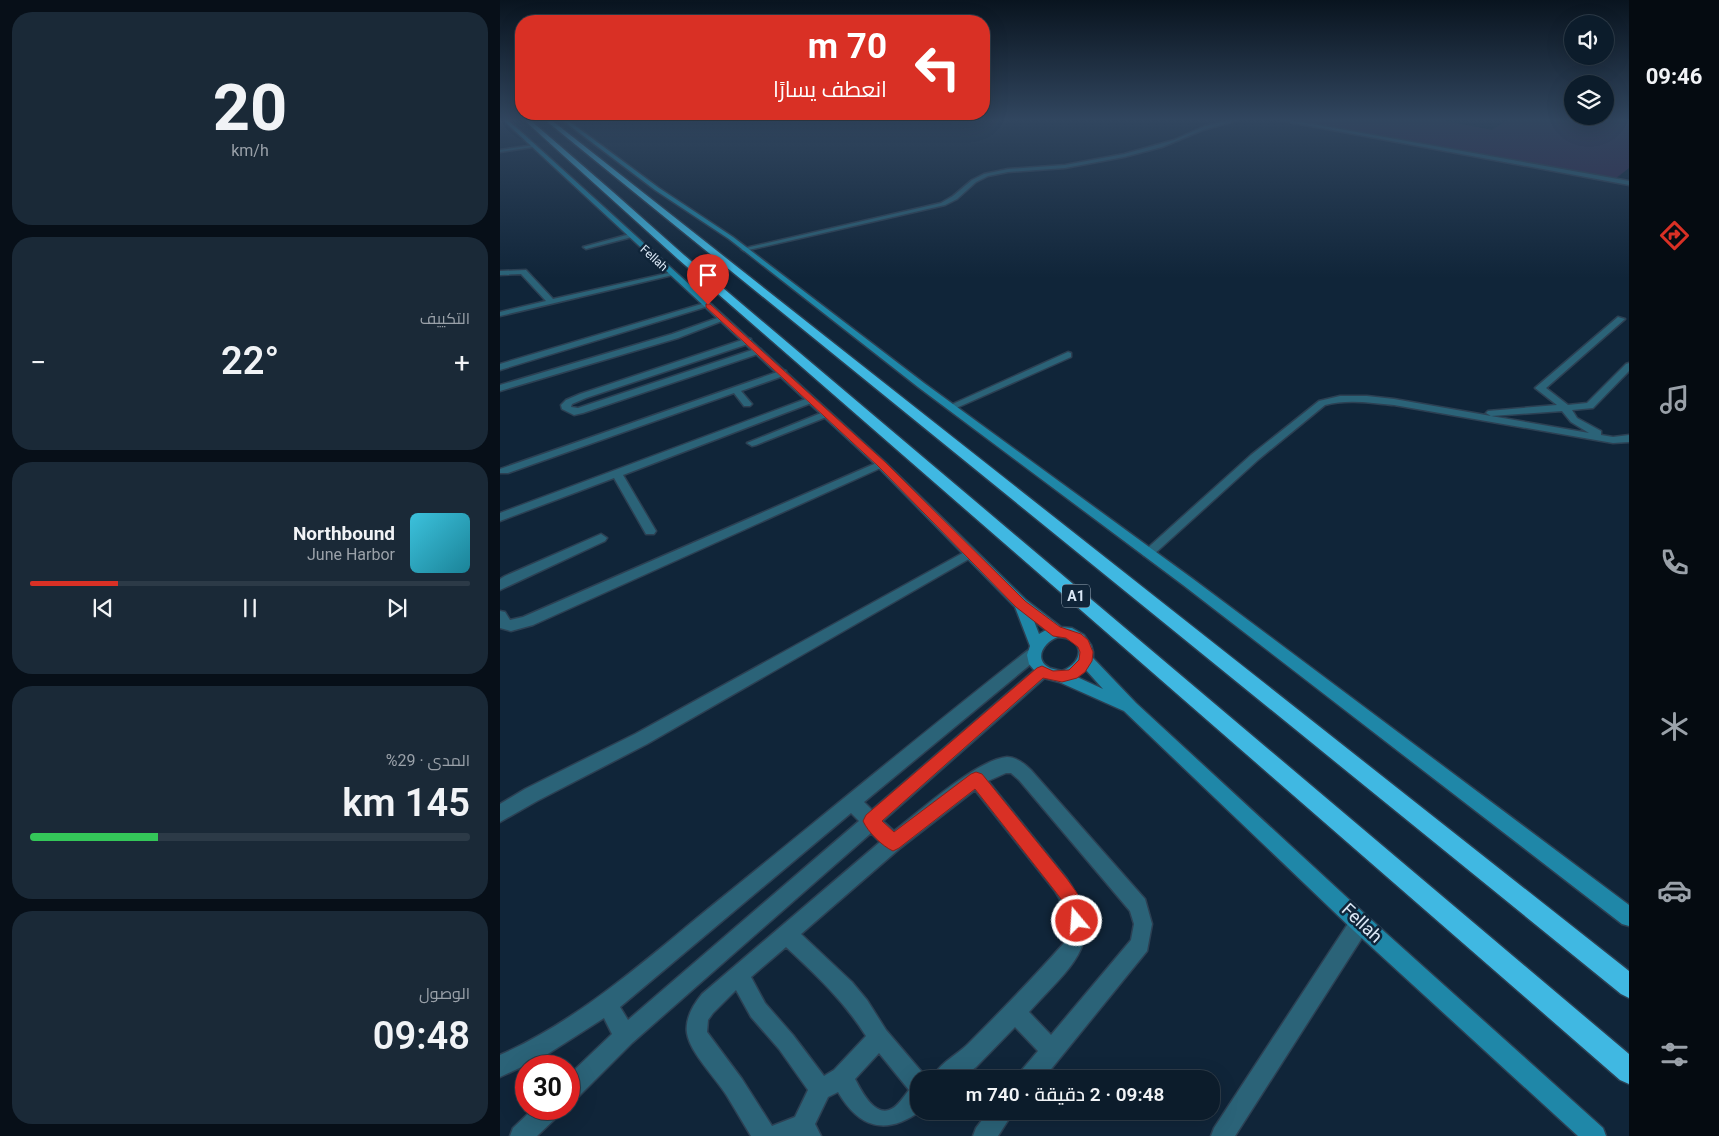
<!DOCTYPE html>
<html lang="ar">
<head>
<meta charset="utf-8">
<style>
	body { margin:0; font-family:Roboto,Cairo,sans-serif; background:#1a2937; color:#f1f3f6; direction:rtl; height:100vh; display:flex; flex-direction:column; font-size:19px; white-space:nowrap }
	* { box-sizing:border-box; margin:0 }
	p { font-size:16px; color:#9aa1a9 }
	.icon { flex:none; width:28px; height:28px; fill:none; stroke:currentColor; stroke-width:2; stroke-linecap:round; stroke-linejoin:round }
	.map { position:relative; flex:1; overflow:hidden; direction:ltr }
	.side { display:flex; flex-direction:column; gap:12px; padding:12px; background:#070f18; width:500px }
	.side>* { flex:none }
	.top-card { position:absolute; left:15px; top:15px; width:475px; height:105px; border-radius:20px; box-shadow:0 5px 20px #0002,0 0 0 1px #2c3a47; direction:rtl; background:#d93025; color:#fff; overflow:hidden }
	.fabs { position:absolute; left:1064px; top:15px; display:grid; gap:10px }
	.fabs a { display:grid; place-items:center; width:50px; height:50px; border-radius:50%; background:#0c1c2b; box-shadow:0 5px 20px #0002,0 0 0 1px #2c3a47; font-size:25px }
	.speed { position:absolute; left:15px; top:1055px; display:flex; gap:10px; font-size:25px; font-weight:700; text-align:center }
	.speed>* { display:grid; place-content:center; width:65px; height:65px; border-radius:50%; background:#0c1c2b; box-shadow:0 5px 20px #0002,0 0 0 1px #2c3a47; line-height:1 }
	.speed .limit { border:8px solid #d22; background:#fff; color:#111 }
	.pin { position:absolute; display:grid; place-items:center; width:42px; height:42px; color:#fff; margin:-51px -21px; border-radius:50% 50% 50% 0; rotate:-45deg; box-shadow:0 0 5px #0007 }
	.pin .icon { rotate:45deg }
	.me { position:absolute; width:55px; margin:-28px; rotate:342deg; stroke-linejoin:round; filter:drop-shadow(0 0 4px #0008) }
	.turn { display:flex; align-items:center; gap:18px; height:105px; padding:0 20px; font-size:22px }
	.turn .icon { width:65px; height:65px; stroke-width:2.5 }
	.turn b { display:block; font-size:35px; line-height:42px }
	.big { font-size:38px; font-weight:600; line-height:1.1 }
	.side .card { flex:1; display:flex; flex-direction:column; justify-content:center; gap:8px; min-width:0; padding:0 18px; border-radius:20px; background:#1a2937 }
	.side .dial { align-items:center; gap:0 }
	.dial b { font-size:65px; line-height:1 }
	.song { display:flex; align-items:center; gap:15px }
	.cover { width:60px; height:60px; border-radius:8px; background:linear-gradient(135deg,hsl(190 70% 55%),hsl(190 70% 35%)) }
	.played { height:5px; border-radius:2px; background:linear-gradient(90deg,#d93025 20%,#2c3a47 20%) }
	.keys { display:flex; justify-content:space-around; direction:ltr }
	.heat { display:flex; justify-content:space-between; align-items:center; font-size:28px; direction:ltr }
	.charge { height:8px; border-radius:4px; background:linear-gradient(90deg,#34c759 29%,#2c3a47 0) }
	.trip { position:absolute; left:410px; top:1070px; width:310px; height:50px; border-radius:20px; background:#0c1c2b; box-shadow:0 5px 20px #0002,0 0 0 1px #2c3a47; font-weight:600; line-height:50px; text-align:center; direction:rtl }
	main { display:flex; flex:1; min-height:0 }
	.tab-bar { display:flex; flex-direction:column; width:90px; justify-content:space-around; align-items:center; background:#050b11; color:#9aa1a9 }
	.tab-bar .icon { width:35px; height:35px }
	.tab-bar .active { color:#d93025 }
	.tab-bar b { font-size:22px; color:#f1f3f6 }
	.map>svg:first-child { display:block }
	.green { fill:#34294d }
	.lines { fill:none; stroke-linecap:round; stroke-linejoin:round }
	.street-casing { stroke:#2c4053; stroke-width:3 }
	.secondary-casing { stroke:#2c4053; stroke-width:3 }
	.highway-casing { stroke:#2c4053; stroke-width:3 }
	.street { fill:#2b6378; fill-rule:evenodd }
	.secondary { fill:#1f87a8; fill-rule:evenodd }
	.highway { fill:#40b8e2; fill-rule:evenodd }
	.route { fill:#d93025; stroke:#8d1f18 }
	.labels { text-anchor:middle; stroke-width:5; stroke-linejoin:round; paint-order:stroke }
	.far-street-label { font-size:12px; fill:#dbe8f6; stroke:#102539 }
	.shield { fill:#102539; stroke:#9eaebd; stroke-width:1 }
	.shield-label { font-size:14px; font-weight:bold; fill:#dbe8f6 }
	.near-street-label { font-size:18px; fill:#dbe8f6; stroke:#102539 }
</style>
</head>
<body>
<main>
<nav class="tab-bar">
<b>09:46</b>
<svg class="icon active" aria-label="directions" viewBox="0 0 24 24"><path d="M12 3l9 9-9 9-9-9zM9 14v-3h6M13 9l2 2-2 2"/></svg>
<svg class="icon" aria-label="music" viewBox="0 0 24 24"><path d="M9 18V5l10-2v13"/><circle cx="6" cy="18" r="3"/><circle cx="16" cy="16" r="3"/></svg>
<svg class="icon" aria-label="phone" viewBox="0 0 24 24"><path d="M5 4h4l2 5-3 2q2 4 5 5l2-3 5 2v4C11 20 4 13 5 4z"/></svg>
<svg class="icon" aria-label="climate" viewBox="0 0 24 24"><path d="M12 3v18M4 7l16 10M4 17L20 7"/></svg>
<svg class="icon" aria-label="car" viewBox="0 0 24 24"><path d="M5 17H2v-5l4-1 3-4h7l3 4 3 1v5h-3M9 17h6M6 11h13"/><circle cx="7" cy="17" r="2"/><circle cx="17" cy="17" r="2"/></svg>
<svg class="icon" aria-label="filters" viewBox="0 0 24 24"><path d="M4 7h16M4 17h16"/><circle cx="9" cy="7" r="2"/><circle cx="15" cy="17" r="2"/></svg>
</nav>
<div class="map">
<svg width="1129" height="1136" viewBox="0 0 1129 1136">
	<rect width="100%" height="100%" fill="#102539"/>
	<path class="green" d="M782,119H943L941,120L992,130L1009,119H1055L1086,124L1094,119H1129V168L1115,179Z"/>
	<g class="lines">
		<g class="street-casing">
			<path id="street" d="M734,119H742L703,130L662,147L624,157L565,168L508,172L488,176L476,182L457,199L445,205L244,251L241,249L441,203L453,196L472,180L484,174L508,169L565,165L624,154L674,140L705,126Z
				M773,119H784L1129,181V185Z
				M35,145L33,147L0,152V150Z
				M130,234L133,236L132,237L86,249L83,247Z
				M26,270L53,299L173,272L177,274L0,316V312L46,301L21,274L0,275V271Z
				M205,303L212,305L0,370V364Z
				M220,317L227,319L178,338L0,391V385L172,334Z
				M1118,317L1125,319L1046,388L1068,405L1087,403L1126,364L1129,363V371L1093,408L1072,410L1077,418L1101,431V435L1113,437L1129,435V442L1113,443L894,405C871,403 848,399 825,405L759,459L652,556H644L642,553L751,455L819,401L840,396H867L894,399L991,416L986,413L988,411L1057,405L1035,388ZM1062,411L1071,422L1089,433L991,416Z
				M248,338L251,339V343L86,398L72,404L71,407L78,408L255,349H261V353L83,413L74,415L62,409L61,405L66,400L80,394Z
				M568,352L571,353V357L454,409H448L446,407Z
				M283,370L286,371V375L241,391L252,404L250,406H244L234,393L8,473H0V469Z
				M311,397L316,400L314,402L123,475L156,531L154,534H146L114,478L0,521V513Z
				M326,411L331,414L329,416L256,445L252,446L247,443Z
				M381,461L386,464L385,466L33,625L11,631L0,628V611L5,612L10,620L23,617Z
				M101,534L107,538L105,541L0,590V579L5,576Z
				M470,549L474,550L476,553L474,556L147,744L37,801L0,822V804L25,789L135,734Z
				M532,649L537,651L539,655L537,659L364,802L372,810L537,668L542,666L547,668L549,672L547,676L383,821L394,831C419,812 476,760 507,757C516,757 525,764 531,770L645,899L652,924L647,951L543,1079H518L521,1071L538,1051L515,1027L476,1067L460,1079H432C438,1064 457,1055 468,1044C501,1011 533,978 564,943C572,924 565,907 555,891L475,790L399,849L301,934L352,982L367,1000L386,1030L427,1078L419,1079L420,1111C386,1136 359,1128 338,1092L328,1097L315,1124L321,1136H251C243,1123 235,1109 227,1096C216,1078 190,1053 187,1033C185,1019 193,1005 202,994L380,842L371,833L132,1043L77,1098L69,1101V1075L112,1034L104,1018L43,1057L0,1077V1055C84,1018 153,953 224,896C325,814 425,731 527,651ZM506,773H511L519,780L630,911L634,924L631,940L551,1035L529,1012C570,966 610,942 567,879L488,781ZM351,813L359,821L128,1020L120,1007ZM286,947C316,975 344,1001 366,1036L334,1070L324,1076L293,1035L265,1003L251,977ZM236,990L251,1017L279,1049L308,1090L295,1117L272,1126L242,1079L207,1032L208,1020L213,1013ZM379,1053L409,1090C404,1096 397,1108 389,1110C373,1115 361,1090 355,1079Z
				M860,914L867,916L869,923L867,930L735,1136H711L714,1128L853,916Z
				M33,1109H60L57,1117L37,1136H10L13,1128Z
				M489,1111H514L498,1136H473L476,1128Z"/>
		</g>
		<g class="secondary-casing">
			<path id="secondary" d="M2,119H7L385,462L526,600L561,627L572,628L584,635L591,645L593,652V658L636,703L867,916L1103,1128L1106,1136H1078L853,930L624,711L559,682L540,677L529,664L527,655L530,646L515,607L377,466ZM534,621L546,630L539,634ZM558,637C584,638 586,661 562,671C558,670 553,669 550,668C532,659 545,641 558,637ZM586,670L603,689L577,677Z
				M61,119H66L159,188L233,237L424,383L693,579L1129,905V926L1122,924L683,585L418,387L229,239L155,190Z"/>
		</g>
		<g class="highway-casing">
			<path id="highway" d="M23,119H29L113,192L184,255L1129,1054V1084L1120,1080L178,259Z
				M44,119H50L1129,971V998L1121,994Z"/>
		</g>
		<use href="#street" class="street"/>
		<use href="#secondary" class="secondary"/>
		<use href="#highway" class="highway"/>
	</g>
	<linearGradient id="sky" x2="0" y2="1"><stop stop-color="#09141f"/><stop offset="0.43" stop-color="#31465f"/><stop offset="1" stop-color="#31465f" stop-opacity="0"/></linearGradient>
	<rect width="1129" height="278" fill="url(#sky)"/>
	<path class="route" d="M206,304H210L385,462L525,601L560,627L581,634L588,640L593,652L592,661L585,672L577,678L562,682L543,678L382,821L394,832L471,774L476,772L482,774L567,879L577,893L586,921L583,927L577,930L571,927L564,903L555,891L475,789L399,848L393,851C382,846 368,832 363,821L366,815L537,668L542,666L553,671L569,670L579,660L580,652L578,647L566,638L553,636L516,607L378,466L206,307Z"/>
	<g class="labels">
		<g class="far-street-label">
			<text transform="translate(154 258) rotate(42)" y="4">Fellah</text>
		</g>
		<rect class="shield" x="562" y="584.5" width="28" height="23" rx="4"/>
		<g class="shield-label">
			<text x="576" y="601">A1</text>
		</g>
		<g class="near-street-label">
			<text transform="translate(862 923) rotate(43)" y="6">Fellah</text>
		</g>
	</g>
</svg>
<div class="fabs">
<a><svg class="icon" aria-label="sound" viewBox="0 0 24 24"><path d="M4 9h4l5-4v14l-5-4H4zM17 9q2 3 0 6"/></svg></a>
<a><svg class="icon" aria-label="layers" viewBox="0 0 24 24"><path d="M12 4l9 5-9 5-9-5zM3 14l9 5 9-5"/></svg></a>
</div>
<div class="speed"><div class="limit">30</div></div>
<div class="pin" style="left:208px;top:305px;background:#d93025"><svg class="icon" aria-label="arrive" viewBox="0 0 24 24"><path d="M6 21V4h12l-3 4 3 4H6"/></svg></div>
<svg class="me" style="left:577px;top:921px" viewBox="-20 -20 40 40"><circle r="17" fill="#d93025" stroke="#fff" stroke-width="3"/><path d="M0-11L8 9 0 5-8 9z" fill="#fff"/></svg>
<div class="trip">09:48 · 2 دقيقة · 740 m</div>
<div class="top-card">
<div class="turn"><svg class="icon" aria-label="left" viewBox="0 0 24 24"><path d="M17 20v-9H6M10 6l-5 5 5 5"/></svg><div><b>70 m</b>انعطف يسارًا</div></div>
</div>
</div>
<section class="side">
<div class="card dial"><b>20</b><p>km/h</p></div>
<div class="card"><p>التكييف</p>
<div class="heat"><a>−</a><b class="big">22°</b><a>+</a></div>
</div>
<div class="card">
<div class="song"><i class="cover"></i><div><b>Northbound</b><p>June Harbor</p></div></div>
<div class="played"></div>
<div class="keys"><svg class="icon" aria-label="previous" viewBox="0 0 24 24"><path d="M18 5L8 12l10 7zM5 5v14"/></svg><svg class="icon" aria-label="pause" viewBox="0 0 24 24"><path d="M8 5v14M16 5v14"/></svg><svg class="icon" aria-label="next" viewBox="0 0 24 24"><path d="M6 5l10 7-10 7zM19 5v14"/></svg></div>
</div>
<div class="card"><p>المدى · 29%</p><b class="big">145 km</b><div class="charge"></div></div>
<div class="card"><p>الوصول</p><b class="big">09:48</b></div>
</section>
</main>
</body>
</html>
